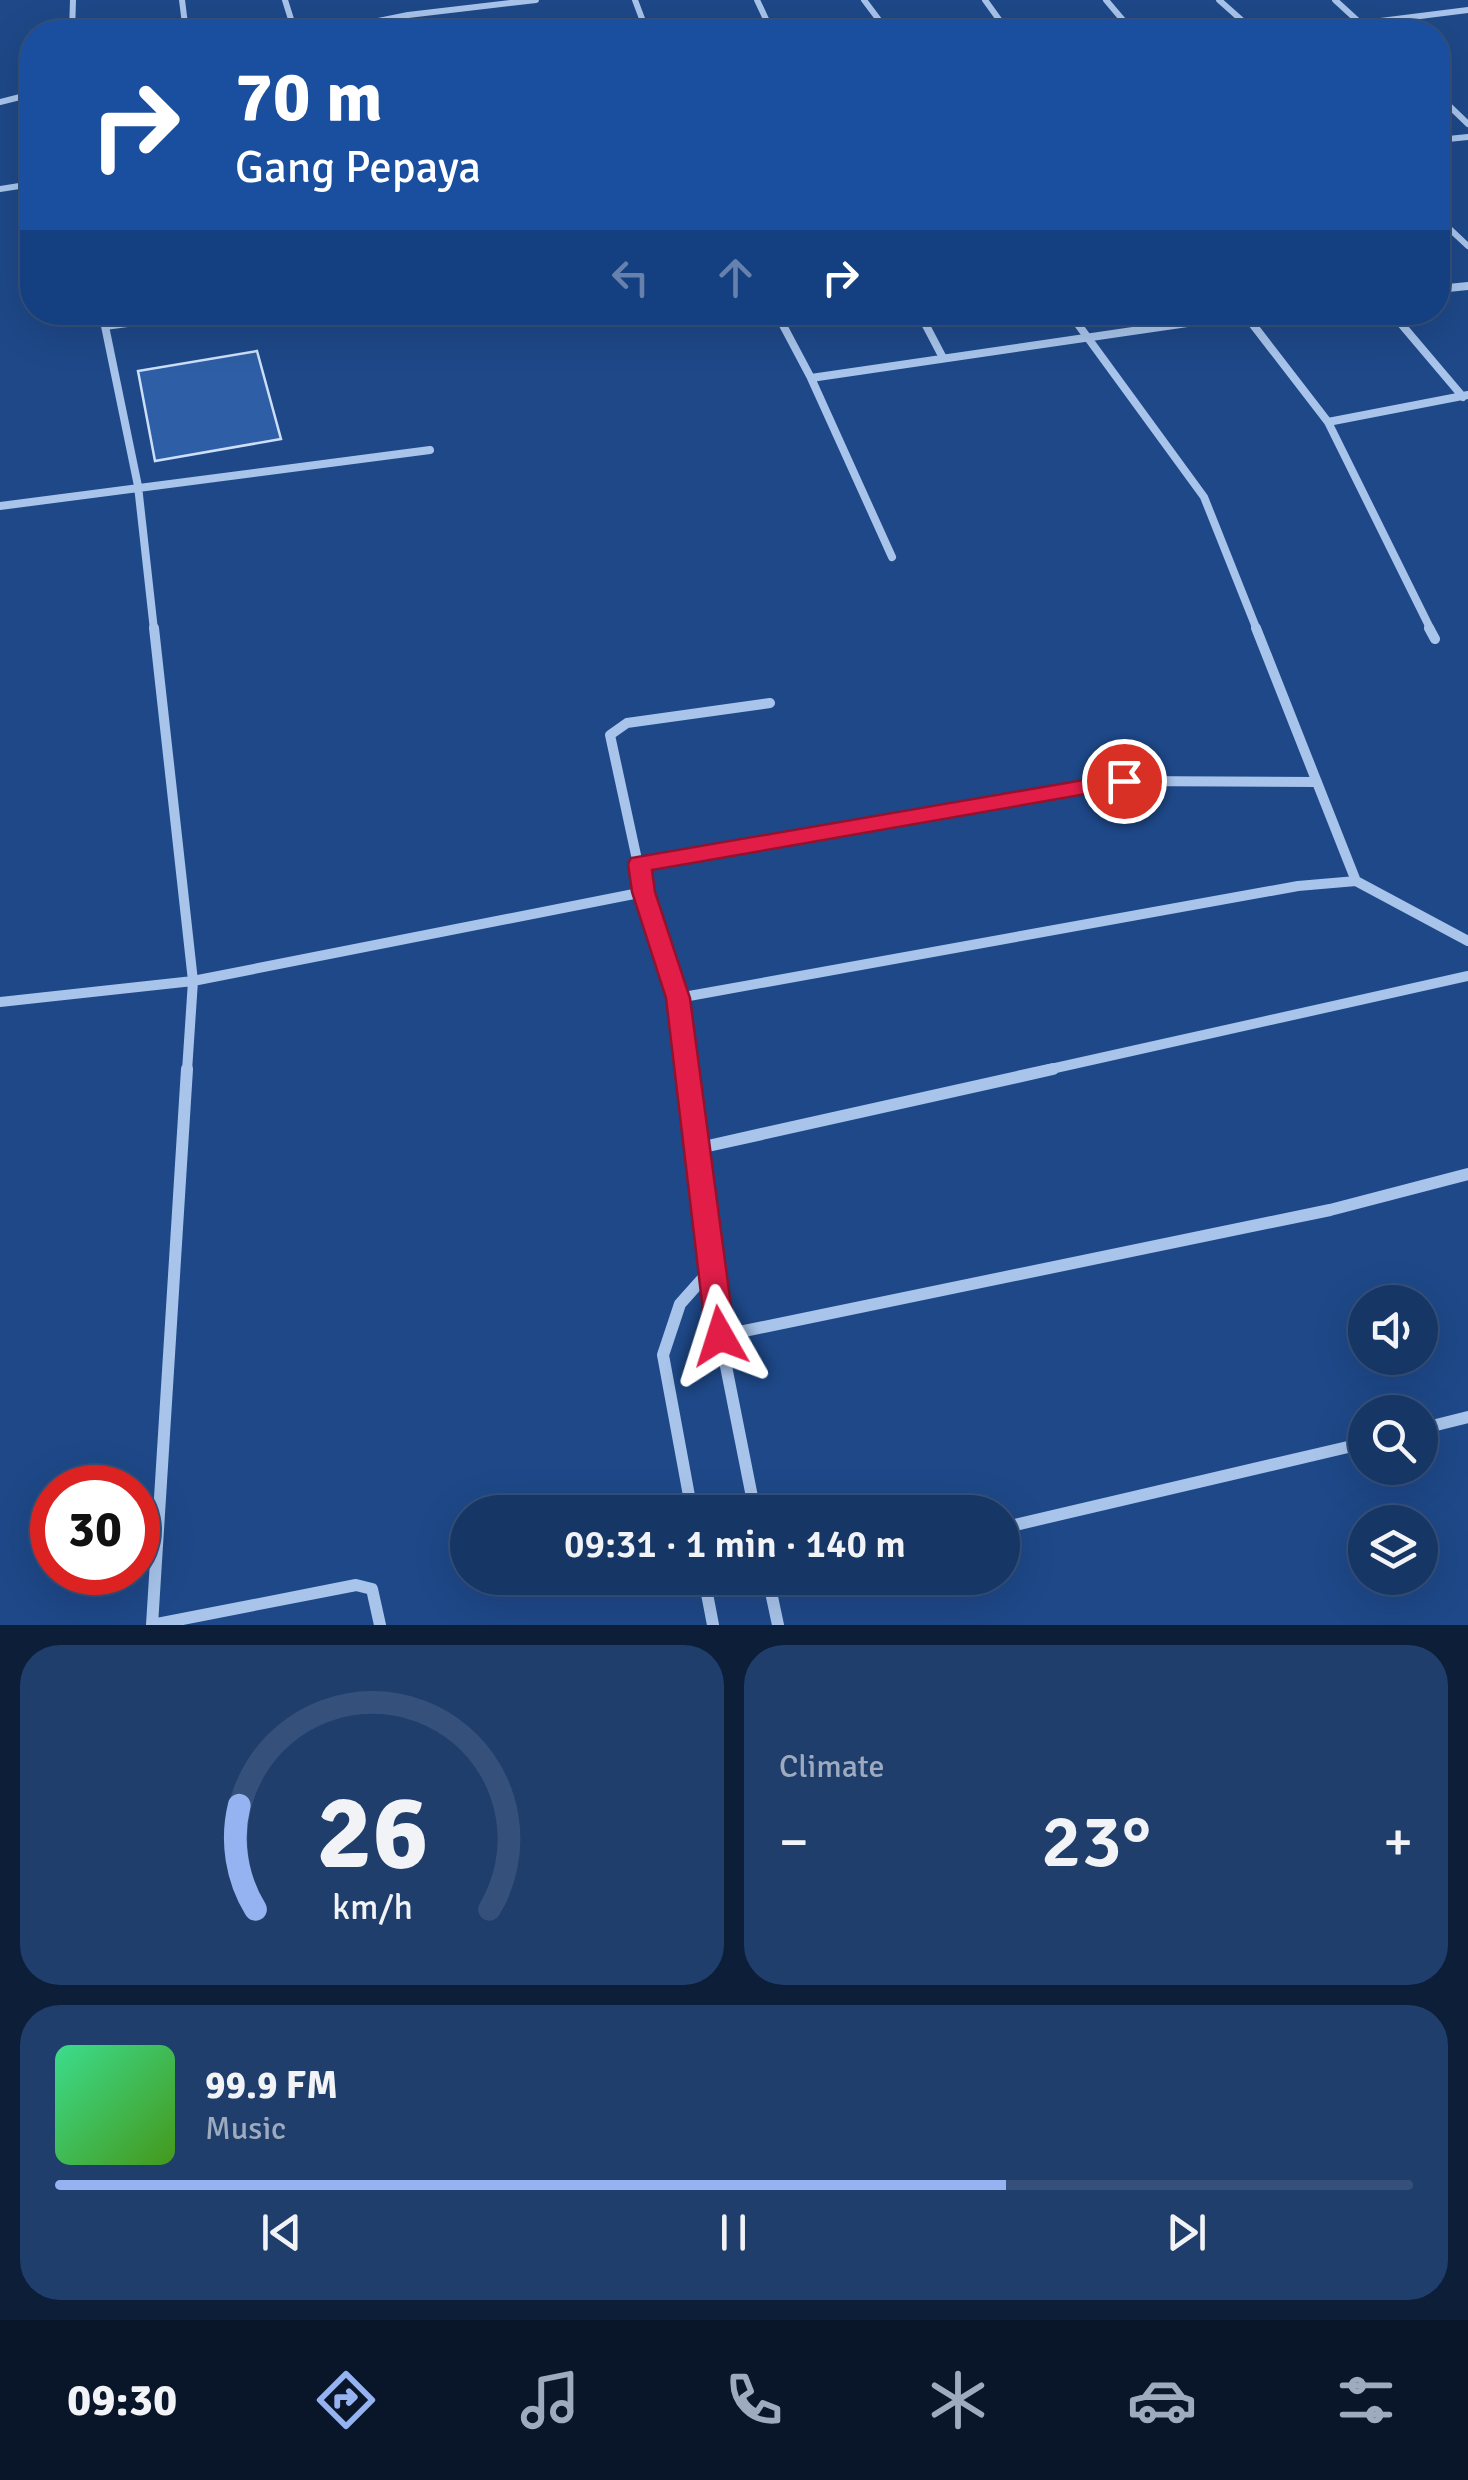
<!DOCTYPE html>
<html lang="en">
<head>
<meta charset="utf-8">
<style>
	body { margin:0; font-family:Signika,sans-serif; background:#1f3e6c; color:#f1f3f6; height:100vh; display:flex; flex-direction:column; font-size:38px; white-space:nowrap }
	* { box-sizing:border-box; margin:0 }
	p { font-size:32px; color:#9eabbf }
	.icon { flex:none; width:55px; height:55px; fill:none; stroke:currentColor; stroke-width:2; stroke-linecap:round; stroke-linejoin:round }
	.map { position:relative; height:1625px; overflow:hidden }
	.sheet { display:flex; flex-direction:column; gap:20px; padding:20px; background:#0c1e38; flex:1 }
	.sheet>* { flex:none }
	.banner { position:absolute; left:20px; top:20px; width:1430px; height:305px; border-radius:40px; box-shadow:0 10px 40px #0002,0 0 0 2px #35507a; background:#1a4fa0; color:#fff; overflow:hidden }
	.fabs { position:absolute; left:1348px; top:1285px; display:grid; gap:20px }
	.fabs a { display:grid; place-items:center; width:90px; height:90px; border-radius:50%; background:#163666; box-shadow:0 10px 40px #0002,0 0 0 2px #35507a; font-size:50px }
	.speed { position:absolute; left:30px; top:1465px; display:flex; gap:20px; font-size:50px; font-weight:700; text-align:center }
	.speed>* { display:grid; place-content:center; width:130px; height:130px; border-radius:50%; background:#163666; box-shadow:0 10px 40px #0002,0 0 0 2px #35507a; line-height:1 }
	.speed .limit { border:15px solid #d22; background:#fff; color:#111 }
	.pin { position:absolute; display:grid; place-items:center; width:85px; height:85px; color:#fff; margin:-42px; border:5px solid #fff; border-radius:50%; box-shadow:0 2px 10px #0007 }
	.me { position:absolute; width:110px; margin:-55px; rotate:354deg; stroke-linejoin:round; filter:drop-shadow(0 0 8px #0008) }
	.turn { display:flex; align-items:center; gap:35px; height:210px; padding:0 50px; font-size:45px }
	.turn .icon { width:130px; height:130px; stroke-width:2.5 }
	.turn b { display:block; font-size:70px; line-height:85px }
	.lanes { display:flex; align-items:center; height:95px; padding:0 50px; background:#0003; justify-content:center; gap:50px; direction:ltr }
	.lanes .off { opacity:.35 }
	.big { font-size:75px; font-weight:600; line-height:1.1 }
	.sheet .tile { flex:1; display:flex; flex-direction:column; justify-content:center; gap:15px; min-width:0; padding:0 35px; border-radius:40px; background:#1f3e6c }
	.sheet .dial { align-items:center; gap:0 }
	.dial svg { height:260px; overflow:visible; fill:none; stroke:#35507a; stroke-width:7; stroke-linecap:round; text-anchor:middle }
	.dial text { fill:#f1f3f6; stroke:none }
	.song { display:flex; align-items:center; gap:30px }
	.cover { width:120px; height:120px; border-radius:15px; background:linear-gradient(135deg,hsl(150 70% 55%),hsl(100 70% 35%)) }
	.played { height:10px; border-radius:5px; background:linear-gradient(90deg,#95b2f1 70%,#35507a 70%) }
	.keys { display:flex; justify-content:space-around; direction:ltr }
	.heat { display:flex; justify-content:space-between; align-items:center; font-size:55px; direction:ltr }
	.sheet .tiles { flex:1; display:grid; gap:20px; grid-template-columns:1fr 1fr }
	.tile:last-child { grid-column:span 2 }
	.trip { position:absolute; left:450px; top:1495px; width:570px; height:100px; border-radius:50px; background:#163666; box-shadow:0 10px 40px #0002,0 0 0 2px #35507a; font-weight:600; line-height:100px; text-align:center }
	.tab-bar { display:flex; height:160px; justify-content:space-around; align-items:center; background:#091629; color:#9eabbf }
	.tab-bar .icon { width:70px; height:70px }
	.tab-bar .active { color:#95b2f1 }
	.tab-bar b { font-size:45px; color:#f1f3f6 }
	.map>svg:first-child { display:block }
	.building { fill:#2e5ea5; stroke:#cddff8; stroke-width:2.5 }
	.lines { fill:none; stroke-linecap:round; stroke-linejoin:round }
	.minor-far3 { stroke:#a8c4eb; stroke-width:6 }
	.minor-far2 { stroke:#a8c4eb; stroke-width:8 }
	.minor-far1 { stroke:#a8c4eb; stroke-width:10 }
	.minor { stroke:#a8c4eb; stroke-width:12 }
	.route { fill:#e11d48; stroke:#92132f; stroke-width:2.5 }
</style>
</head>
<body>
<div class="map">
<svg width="1468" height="1625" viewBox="0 0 1468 1625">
	<rect width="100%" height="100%" fill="#1e4888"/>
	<path class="building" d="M257,351L281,439L155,461L138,371Z"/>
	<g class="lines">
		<path class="minor-far3" d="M182,0L186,32
			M285,0L295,32
			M635,0L647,32
			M757,0L772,32
			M864,0L888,32
			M985,0L1008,32
			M1106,0L1133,32
			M1219,0L1255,32
			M1335,0L1370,32
			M72,32L73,0
			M324,32L408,15L536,0
			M1293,32L1468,10
			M1438,95L1468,124
			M0,102L32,94
			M1438,140L1468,137
			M0,189L32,184
			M1438,218L1468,246"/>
		<path class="minor-far2" d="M1438,289L1468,286
			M101,312L105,326L209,312
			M776,312L811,378
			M919,312L942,356
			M1069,312L1204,497L1257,630
			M1391,312L1463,397
			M1244,313L1328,422L1431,630
			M105,326L138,486L154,630
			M1328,422L1468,395
			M0,506L430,450
			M892,557L811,378L1263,312"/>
		<path class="minor-far1" d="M154,628L193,981L187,1071
			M1256,628L1356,881
			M1429,628L1435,639
			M639,864L1125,781L1317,782
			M678,998L1298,886L1356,881L1468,941
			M0,1002L193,981L644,892
			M687,1071L678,998L644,892L610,735L627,723L770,703
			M1042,1071L1468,976"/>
		<path class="minor" d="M687,1069L720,1336L755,1512
			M699,1148L1053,1069
			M720,1336L1330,1210L1468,1174
			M1420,1429L1468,1417
			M692,1512L663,1355L680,1304L713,1267
			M1002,1528L1365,1443
			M704,1578L713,1625
			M768,1578L778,1625
			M769,1581L786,1578
			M152,1625L187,1069
			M152,1625L356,1585L372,1589L380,1625"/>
	</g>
	<path class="route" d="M1124,773L1132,775L1136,781L1132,786L652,870L655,892L690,998L735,1336L731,1345L720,1349L710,1345L706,1336L666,998L632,892L628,864L631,858Z"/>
</svg>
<div class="fabs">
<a><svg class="icon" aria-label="sound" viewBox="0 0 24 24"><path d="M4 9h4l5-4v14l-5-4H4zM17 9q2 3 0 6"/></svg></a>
<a><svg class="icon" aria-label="search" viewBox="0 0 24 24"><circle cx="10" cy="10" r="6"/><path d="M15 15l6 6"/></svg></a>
<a><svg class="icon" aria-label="layers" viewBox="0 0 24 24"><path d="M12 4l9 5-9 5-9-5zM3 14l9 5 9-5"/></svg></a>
</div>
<div class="speed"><div class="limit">30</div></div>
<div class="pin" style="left:1124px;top:781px;background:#d93025"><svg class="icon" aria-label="arrive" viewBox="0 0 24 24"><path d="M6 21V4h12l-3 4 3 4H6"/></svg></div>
<svg class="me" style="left:720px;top:1336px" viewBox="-20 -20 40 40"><path d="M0-17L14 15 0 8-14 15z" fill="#e11d48" stroke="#fff" stroke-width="4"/></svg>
<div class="trip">09:31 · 1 min · 140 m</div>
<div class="banner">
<div class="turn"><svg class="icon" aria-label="right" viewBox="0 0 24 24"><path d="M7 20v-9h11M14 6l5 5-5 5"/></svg><div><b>70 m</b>Gang Pepaya</div></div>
<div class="lanes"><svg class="icon off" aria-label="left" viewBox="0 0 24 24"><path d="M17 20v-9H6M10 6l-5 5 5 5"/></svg><svg class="icon off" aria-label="ahead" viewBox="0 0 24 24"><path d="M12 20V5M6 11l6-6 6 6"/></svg><svg class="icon" aria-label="right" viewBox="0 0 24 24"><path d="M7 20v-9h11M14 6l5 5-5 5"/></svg></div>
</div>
</div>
<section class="sheet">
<div class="tiles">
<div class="tile dial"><svg viewBox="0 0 100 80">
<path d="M14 69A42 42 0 1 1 86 69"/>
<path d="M14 69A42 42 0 0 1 9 37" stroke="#95b2f1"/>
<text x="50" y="56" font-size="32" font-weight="700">26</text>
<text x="50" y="72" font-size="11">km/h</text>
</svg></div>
<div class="tile"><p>Climate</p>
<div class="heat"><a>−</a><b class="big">23°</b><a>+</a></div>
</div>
<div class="tile">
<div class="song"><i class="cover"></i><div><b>99.9 FM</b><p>Music</p></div></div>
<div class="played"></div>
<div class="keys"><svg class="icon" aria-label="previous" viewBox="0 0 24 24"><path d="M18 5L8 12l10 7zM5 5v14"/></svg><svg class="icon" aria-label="pause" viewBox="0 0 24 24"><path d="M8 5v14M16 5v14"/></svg><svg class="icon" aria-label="next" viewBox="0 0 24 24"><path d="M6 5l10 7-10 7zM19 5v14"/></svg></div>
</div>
</div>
</section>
<nav class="tab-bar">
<b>09:30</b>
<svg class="icon active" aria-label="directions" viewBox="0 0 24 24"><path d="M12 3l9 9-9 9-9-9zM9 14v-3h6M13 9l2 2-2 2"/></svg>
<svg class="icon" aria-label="music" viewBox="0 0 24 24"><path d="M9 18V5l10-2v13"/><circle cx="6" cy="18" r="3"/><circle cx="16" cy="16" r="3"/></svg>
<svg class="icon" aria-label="phone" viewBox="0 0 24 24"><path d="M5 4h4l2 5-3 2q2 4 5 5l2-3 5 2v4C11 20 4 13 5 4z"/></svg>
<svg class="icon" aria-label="climate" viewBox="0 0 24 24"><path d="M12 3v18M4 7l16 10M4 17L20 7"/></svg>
<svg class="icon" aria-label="car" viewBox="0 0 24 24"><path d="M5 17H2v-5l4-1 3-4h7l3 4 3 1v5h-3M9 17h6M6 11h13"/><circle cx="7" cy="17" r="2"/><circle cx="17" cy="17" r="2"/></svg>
<svg class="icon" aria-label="filters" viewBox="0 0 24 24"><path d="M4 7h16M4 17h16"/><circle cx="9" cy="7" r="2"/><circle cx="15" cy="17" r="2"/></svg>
</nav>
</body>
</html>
